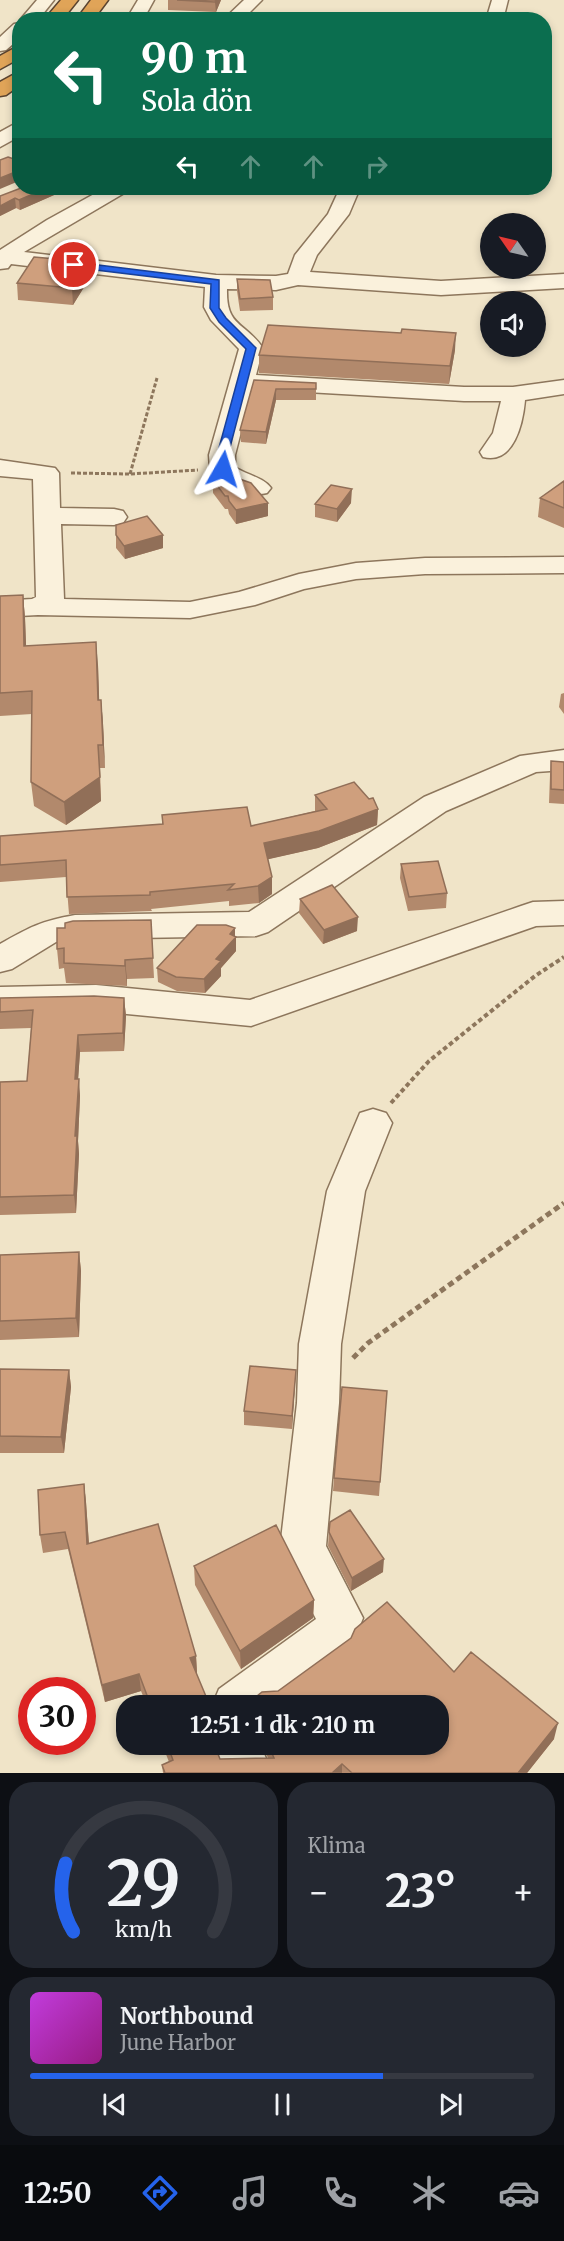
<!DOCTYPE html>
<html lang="tr">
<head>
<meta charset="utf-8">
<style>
	body { margin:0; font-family:Merriweather,serif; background:#242831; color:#f1f3f6; height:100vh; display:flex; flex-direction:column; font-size:22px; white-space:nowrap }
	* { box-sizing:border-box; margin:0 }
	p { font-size:20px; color:#9ea1a6 }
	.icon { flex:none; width:33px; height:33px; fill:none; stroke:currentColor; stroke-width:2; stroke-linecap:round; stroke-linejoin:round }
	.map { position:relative; height:1773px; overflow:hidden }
	.drawer { display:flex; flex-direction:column; gap:9px; padding:9px; background:#0d0f14; flex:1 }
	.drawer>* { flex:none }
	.guide { position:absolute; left:12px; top:12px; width:540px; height:183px; border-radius:24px; box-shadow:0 3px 9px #0003; background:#0b6e4f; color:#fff; overflow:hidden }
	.needle { width:39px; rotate:304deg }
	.tools { position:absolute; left:480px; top:213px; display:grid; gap:12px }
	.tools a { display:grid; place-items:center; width:66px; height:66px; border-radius:50%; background:#171b24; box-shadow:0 3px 9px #0003; font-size:30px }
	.speed { position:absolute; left:18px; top:1677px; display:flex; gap:12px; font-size:30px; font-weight:700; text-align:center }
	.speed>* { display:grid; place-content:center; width:78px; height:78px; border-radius:50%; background:#171b24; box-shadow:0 3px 9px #0003; line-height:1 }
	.speed .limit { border:9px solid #d22; background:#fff; color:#111 }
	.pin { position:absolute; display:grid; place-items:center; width:51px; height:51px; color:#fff; margin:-26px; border:3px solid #fff; border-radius:50%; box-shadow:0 2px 6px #0007 }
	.me { position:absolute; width:66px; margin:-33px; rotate:6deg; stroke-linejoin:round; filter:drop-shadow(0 0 4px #0008) }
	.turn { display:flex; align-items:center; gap:21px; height:126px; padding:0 30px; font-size:27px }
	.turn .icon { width:78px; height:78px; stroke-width:2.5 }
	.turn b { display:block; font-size:42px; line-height:51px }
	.lanes { display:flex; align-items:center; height:57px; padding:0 30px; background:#0003; justify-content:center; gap:30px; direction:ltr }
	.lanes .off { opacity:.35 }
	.big { font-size:45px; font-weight:700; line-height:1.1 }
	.drawer .card { flex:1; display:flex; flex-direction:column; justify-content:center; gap:9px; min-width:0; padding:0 21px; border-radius:24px; background:#242831 }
	.drawer .dial { align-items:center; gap:0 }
	.dial svg { height:156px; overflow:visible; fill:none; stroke:#363941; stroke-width:7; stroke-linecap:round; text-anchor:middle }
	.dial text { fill:#f1f3f6; stroke:none }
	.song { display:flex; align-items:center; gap:18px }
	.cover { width:72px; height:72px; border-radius:9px; background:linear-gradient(135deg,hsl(290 70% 55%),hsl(310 70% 35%)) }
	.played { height:6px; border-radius:3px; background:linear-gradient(90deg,#2563eb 70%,#363941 70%) }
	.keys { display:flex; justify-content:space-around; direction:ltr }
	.heat { display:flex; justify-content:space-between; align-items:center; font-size:33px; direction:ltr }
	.drawer .tiles { flex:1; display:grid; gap:9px; grid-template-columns:1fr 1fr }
	.card:last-child { grid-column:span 2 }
	.trip { position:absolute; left:116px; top:1695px; width:333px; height:60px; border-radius:24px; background:#171b24; box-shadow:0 3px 9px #0003; font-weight:700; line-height:60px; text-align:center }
	.tab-bar { display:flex; height:96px; justify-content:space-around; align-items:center; background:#090b0e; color:#9ea1a6 }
	.tab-bar .icon { width:42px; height:42px }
	.tab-bar .current { color:#2563eb }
	.tab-bar b { font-size:27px; color:#f1f3f6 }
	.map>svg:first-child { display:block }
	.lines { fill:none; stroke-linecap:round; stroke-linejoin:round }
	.minor-casing { stroke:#8d765c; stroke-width:3 }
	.highway-casing { stroke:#5b4430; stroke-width:3 }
	.path-far2 { stroke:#8d765c; stroke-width:3; stroke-dasharray:4 2; stroke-linecap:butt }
	.path-far1 { stroke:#8d765c; stroke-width:4; stroke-dasharray:4.5 3; stroke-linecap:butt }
	.path { stroke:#8d765c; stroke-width:5; stroke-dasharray:6 4; stroke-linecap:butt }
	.minor { fill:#faf1dc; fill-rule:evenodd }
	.highway { fill:#e0a458; fill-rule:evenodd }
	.wall { fill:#b2896c }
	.shaded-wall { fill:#916f58 }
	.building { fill:#cf9f7d; stroke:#916f58; stroke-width:1.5 }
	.route { fill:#2563eb; stroke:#184099; stroke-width:1.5 }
</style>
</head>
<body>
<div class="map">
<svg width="564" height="1773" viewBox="0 0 564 1773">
	<rect width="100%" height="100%" fill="#f0e4c8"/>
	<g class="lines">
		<g class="minor-casing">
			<path id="minor" d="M37,0H54L38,20H20Z
				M138,0H154L143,20H126Z
				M244,0H262L242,20H223Z
				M492,0H508L503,20H486Z
				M20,23V38L6,50L0,51V37L14,24Z
				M20,121V136L0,147V132Z
				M105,188H129L126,192L24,252L216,275L276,276L288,274L295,255L328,214L340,188H360L349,214L317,255L310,272L441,281L564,274V288L441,295L298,285L276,290L227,289C226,327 244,321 263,348L256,375L464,387H513L564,380V394L525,400C523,423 514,465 483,457L480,452L493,433L501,401H464L252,389L235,455V467C246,475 263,477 271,488L267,493C248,498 222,485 210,469L209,455L239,349L211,320L204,307L205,287L11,264L8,268L0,269V250L47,220Z
				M0,460L55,468L59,473L60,508L114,509L123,511L127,517L123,523L114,525L61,524L64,599L190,602L239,592L299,574L356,563L425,558L564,557V573L425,574L356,579L304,589L255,605L190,618L38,615L0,617V601L32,599L36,597L33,479L0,476Z
				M564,750V770L536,772L446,811L268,932L256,936L75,939L56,942L12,969L0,972V944C30,927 41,921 75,915L249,912L424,797L520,756Z
				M564,901V925L536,926L251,1026L96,1011L0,1013V987L96,985L250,1000L521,906L533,902Z
				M373,1109L386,1113L392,1123L365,1191L341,1344L339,1403L326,1546L363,1618L349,1653L277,1706H212L219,1689L316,1619L280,1548L297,1403L299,1344L327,1191L360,1113Z
				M211,1744H260L272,1773H222Z"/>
		</g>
		<g class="highway-casing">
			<path id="highway" d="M61,0H78L62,20H44Z
				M91,0H108L93,20H76Z
				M20,45V58L0,69V56Z
				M20,71V85L6,95L0,96V82Z"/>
		</g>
		<path class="path-far2" d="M71,473L130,474L198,470
			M130,474L157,378"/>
		<path class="path-far1" d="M391,1103L429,1061L535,976L564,957"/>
		<path class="path" d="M353,1358L368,1343L564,1203"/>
		<use href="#minor" class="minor"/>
		<use href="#highway" class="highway"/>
	</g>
	<path class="wall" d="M168,0H221L216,12L168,10Z
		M21,188H70L20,210L16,208L0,216V196Z
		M89,279L73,305L18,300L17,283Z
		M237,279L273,297V310L240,311L237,291Z
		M455,350L449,384L259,373V355Z
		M254,380L316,383V400H276L266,444L241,442L240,430Z
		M213,480L268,516L236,524L229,514L228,509H225L213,493Z
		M564,481V528L538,517L540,498Z
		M351,503L337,522L315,517V504Z
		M116,535H163V548L125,559L116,548Z
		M23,595L25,618L26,646L98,665L99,700H101L103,723L105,768H100L101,801L66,825L34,806L31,782L32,714L0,716V596Z
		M564,693V714L559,707L561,694Z
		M551,761L564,762V804L549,803L550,775Z
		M315,795L378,809L377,825L318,848L268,859L272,877V894L259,903L229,906V901L151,909L152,911L69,914L66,877L0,882V836L162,824V815L251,826L315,811Z
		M401,864L447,893L446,908L408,911L400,878Z
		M300,899L357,931L323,944L299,913Z
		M151,920L154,978L127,979V986L66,983L64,968L59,969L57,949Z
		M235,936L236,937V951L221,968V976L205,993L177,991L158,982L157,968Z
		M0,998H124L126,1016L124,1051L80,1052L78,1079L80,1096L78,1141L79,1154L76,1213L0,1215V1082L27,1081L31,1028L0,1029Z
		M79,1252L81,1271L79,1337L0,1340V1255Z
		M0,1369L69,1370L71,1387L64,1453H0Z
		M296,1370L295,1384L292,1429L244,1425V1411Z
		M387,1391L379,1496L333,1491L334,1478Z
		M84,1484L86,1502L89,1543L196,1656L197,1673L196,1674L210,1706H147L141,1691L105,1702L68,1549L43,1553L40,1535Z
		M329,1532L383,1572L351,1591L328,1546Z
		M194,1566L314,1600L313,1618L241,1669L195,1585Z
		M454,1672L554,1739L527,1773H163L162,1765L169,1762L162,1744H214L220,1759L268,1758L262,1744H438L278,1691Z"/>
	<path class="shaded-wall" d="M216,0H221L216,12L215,2Z
		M18,171L19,181L0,189V178Z
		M47,188H70L20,210L19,200Z
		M15,198L16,208L0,216V206Z
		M88,262L89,279L73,305L72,288Z
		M456,333L455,350L449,384L450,366Z
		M276,389V400L266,444V432Z
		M352,489L351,503L337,522V509Z
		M268,503V516L236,524V510Z
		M163,535V548L125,559L124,546Z
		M23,595L25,618L27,669L24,646Z
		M96,642L98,665L100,724L98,700Z
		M101,700L103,723L105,768L103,745Z
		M98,745L101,801L66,825L64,802Z
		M378,809L377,825L318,848L265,860L264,843Z
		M272,877V894L259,903L258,886Z
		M358,917L357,931L323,944L324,930Z
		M235,928V938L236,937V951L221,968V976L205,993L204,979L230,934Z
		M125,960L127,979V986L125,966Z
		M124,998L126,1016L124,1051L123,1033Z
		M78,1035L80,1052L77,1096L75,1079Z
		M79,1079L80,1096L78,1141L79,1154L76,1213L74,1195L75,1136Z
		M79,1252L81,1271L79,1337L76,1318Z
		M69,1370L71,1387L64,1453L61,1437Z
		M296,1370L295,1384L292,1429V1416Z
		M84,1484L86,1502L90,1561L87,1544Z
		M384,1559L383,1572L351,1591L352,1578Z
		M314,1600L313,1618L241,1669L240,1651Z
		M196,1656L197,1673L191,1675L190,1658Z
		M139,1674L141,1691L105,1702L102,1685Z
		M558,1723L554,1739L527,1773H518Z
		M342,1764V1773H332Z"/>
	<path class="building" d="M177,0H216L215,2Z
		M8,157L20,161V173L18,171L0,178V160Z
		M21,188H47L19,200L15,198L0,206V196Z
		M34,257L88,262L72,288L17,283Z
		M237,279L270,280L273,297L240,299Z
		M268,325L401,333L402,329L456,333L450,366L259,355Z
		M254,380L316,383V389H276L266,432L240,430Z
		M231,476L251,483L268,503L236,510L229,501L228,496H225L213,480Z
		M564,481V508L540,498Z
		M331,485L352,489L337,509L315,504Z
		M147,516L163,535L124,546L116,535V525Z
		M23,595L24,646L96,642L98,700H101L103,745H98L100,777L64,802L31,782L32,691L0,693V596Z
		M551,761L564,762V790L551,789Z
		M354,782L369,799L373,798L378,809L319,831L264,843L272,877L258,886L228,890L234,884L150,892V895L67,897L66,860L0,865V836L163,824L162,815L247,807L251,826L327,809L315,795Z
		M438,861L447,893L409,897L401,864Z
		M332,885L358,917L324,930L300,899Z
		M151,920L153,958L125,960V966L64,963V948L57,949V928H65V923L73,921Z
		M197,925H226L235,928L230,934L236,937L216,959L221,961L204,979L176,977L157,968Z
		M94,996L124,998L123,1033L78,1035L75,1079H79L75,1136H77L74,1195L0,1197V1082L27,1081L33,1010L0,1012V998Z
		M79,1252L76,1318L0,1321V1255Z
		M250,1366L296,1370L292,1416L244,1411Z
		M0,1369L69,1370L61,1437L0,1436Z
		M342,1387L387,1391L380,1482L334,1478Z
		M84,1484L87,1544L158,1524L196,1656L190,1658L210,1706H151L139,1674L102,1685L65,1532L40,1535L38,1490Z
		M350,1510L384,1559L352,1578L329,1532L330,1522Z
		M276,1525L314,1600L240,1651L194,1566Z
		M387,1602L454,1672L471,1652L558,1723L518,1773H352L342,1764L332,1773H165L162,1765L173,1760L167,1744H214L220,1759L274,1758L268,1744H438V1706H245L262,1692L278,1691L351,1638L355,1629Z"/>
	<path class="route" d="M74,262L219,280V308L226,318L256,348L228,455L227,471L218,469L217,455L246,349L219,322L210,308L211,284L71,267L69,265Z"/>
</svg>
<div class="tools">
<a><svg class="needle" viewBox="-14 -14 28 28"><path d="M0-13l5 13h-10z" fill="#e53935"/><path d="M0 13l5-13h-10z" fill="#9ea1a6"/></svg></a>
<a><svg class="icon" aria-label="sound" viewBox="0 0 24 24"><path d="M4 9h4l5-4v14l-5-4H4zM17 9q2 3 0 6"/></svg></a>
</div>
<div class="speed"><div class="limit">30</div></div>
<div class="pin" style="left:74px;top:265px;background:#d93025"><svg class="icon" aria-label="arrive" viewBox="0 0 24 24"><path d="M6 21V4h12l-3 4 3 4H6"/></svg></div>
<svg class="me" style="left:223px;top:469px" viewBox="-20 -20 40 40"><path d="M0-17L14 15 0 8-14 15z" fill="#2563eb" stroke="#fff" stroke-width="4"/></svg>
<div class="trip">12:51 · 1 dk · 210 m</div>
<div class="guide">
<div class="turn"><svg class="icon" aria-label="left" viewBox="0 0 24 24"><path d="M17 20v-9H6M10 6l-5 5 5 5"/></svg><div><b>90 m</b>Sola dön</div></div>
<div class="lanes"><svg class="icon" aria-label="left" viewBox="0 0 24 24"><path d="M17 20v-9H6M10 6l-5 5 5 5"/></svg><svg class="icon off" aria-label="ahead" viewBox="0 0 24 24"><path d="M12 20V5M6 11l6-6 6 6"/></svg><svg class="icon off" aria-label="ahead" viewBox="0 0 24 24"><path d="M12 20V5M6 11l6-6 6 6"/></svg><svg class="icon off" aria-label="right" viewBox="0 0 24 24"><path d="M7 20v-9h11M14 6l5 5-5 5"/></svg></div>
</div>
</div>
<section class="drawer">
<div class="tiles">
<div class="card dial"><svg viewBox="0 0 100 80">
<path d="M14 69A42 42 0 1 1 86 69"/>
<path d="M14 69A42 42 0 0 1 10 34" stroke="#2563eb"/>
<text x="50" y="56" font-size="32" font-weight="700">29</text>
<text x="50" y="72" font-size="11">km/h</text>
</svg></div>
<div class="card"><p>Klima</p>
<div class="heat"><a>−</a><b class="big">23°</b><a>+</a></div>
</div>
<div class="card">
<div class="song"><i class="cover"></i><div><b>Northbound</b><p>June Harbor</p></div></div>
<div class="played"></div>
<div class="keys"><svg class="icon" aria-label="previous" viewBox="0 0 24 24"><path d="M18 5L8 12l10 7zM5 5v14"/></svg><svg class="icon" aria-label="pause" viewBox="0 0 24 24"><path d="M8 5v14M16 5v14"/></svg><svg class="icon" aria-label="next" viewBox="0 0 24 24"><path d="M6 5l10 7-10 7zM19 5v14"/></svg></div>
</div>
</div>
</section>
<nav class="tab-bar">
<b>12:50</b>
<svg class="icon current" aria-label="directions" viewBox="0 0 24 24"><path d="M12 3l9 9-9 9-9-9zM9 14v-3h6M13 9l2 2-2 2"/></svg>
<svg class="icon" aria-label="music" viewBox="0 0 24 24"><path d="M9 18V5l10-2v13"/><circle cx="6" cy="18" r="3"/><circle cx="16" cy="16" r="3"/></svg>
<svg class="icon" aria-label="phone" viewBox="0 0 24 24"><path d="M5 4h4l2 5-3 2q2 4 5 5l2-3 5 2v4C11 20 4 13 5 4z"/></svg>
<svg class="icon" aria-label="climate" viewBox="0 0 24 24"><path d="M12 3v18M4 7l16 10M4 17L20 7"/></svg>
<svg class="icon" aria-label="car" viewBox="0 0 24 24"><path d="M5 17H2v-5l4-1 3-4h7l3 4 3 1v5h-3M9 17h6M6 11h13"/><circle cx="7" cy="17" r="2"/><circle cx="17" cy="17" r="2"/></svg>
</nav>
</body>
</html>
